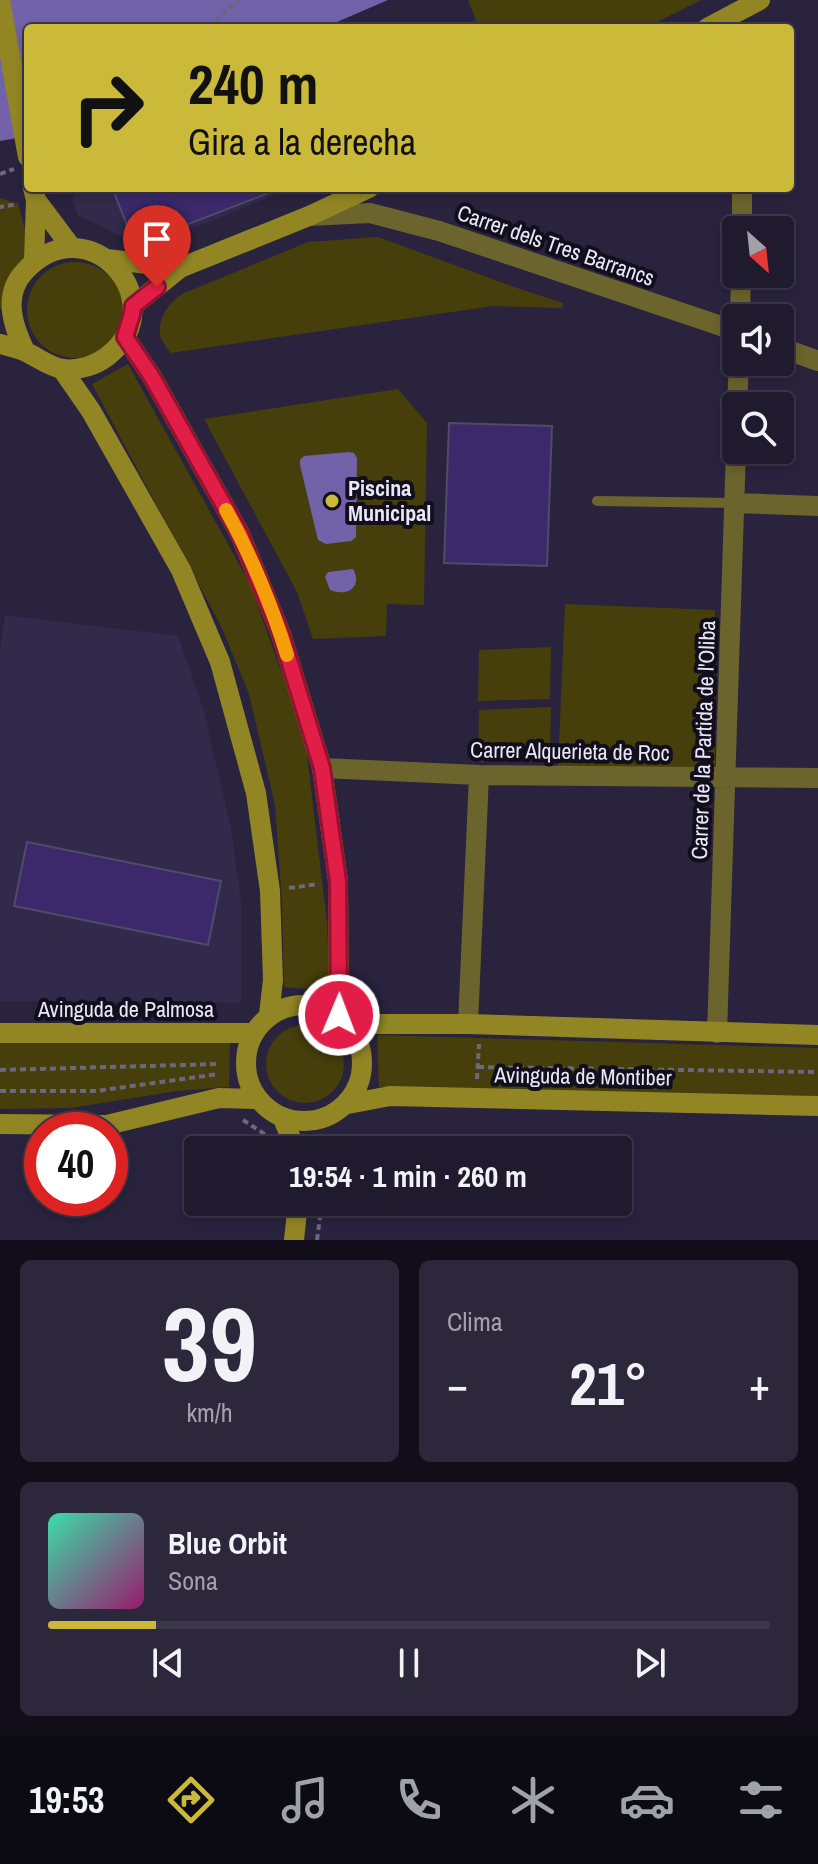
<!DOCTYPE html>
<html lang="es">
<head>
<meta charset="utf-8">
<style>
	body { margin:0; font-family:"Archivo Narrow",sans-serif; background:#2c273a; color:#f1f3f6; height:100vh; display:flex; flex-direction:column; font-size:30px; white-space:nowrap }
	* { box-sizing:border-box; margin:0 }
	p { font-size:26px; color:#a1a1aa }
	.icon { flex:none; width:44px; height:44px; fill:none; stroke:currentColor; stroke-width:2; stroke-linecap:round; stroke-linejoin:round }
	.map { position:relative; height:1240px; overflow:hidden }
	.drawer { display:flex; flex-direction:column; gap:20px; padding:20px; background:#110e19; flex:1 }
	.drawer>* { flex:none }
	.guide { position:absolute; left:24px; top:24px; width:770px; height:168px; border-radius:8px; box-shadow:0 4px 12px #0003,0 0 0 2px #3c384a; background:#cbba39; color:#111; overflow:hidden }
	.needle { width:52px; rotate:153deg }
	.buttons { position:absolute; left:722px; top:216px; display:grid; gap:16px }
	.buttons a { display:grid; place-items:center; width:72px; height:72px; border-radius:8px; background:#1f1a2e; box-shadow:0 4px 12px #0003,0 0 0 2px #3c384a; font-size:40px }
	.speed { position:absolute; left:24px; top:1112px; display:flex; gap:16px; font-size:40px; font-weight:700; text-align:center }
	.speed>* { display:grid; place-content:center; width:104px; height:104px; border-radius:50%; background:#1f1a2e; box-shadow:0 4px 12px #0003,0 0 0 2px #3c384a; line-height:1 }
	.speed .limit { border:12px solid #d22; background:#fff; color:#111 }
	.pin { position:absolute; display:grid; place-items:center; width:68px; height:68px; color:#fff; margin:-82px -34px; border-radius:50% 50% 50% 0; rotate:-45deg; box-shadow:0 0 8px #0007 }
	.pin .icon { rotate:45deg }
	.me { position:absolute; width:88px; margin:-44px; rotate:1deg; stroke-linejoin:round; filter:drop-shadow(0 0 6px #0008) }
	.turn { display:flex; align-items:center; gap:28px; height:168px; padding:0 32px; font-size:36px }
	.turn .icon { width:104px; height:104px; stroke-width:2.5 }
	.turn b { display:block; font-size:56px; line-height:68px }
	.big { font-size:60px; font-weight:700; line-height:1.1 }
	.drawer .tile { flex:1; display:flex; flex-direction:column; justify-content:center; gap:12px; min-width:0; padding:0 28px; border-radius:12px; background:#2c273a }
	.drawer .dial { align-items:center; gap:0 }
	.dial b { font-size:104px; line-height:1 }
	.song { display:flex; align-items:center; gap:24px }
	.cover { width:96px; height:96px; border-radius:12px; background:linear-gradient(135deg,hsl(160 70% 55%),hsl(320 70% 35%)) }
	.played { height:8px; border-radius:4px; background:linear-gradient(90deg,#cbba39 15%,#3c384a 15%) }
	.keys { display:flex; justify-content:space-around; direction:ltr }
	.heat { display:flex; justify-content:space-between; align-items:center; font-size:44px; direction:ltr }
	.drawer .tiles { flex:1; display:grid; gap:20px; grid-template-columns:1fr 1fr }
	.tile:last-child { grid-column:span 2 }
	.trip { position:absolute; left:184px; top:1136px; width:448px; height:80px; border-radius:8px; background:#1f1a2e; box-shadow:0 4px 12px #0003,0 0 0 2px #3c384a; font-weight:700; line-height:80px; text-align:center }
	.menu { display:flex; height:128px; justify-content:space-around; align-items:center; background:#0c0a12; color:#a1a1aa }
	.menu .icon { width:56px; height:56px }
	.menu .selected { color:#cbba39 }
	.menu b { font-size:36px; color:#f1f3f6 }
	.map>svg:first-child { display:block }
	.built { fill:#312a4b }
	.green { fill:#463f0b }
	.water { fill:#7162a9 }
	.building { fill:#3b296b; stroke:#504b68; stroke-width:2 }
	.lines { fill:none; stroke-linecap:round; stroke-linejoin:round }
	.path { stroke:#6b677e; stroke-width:4; stroke-dasharray:6 4; stroke-linecap:butt }
	.lane { stroke:#6c642d; stroke-width:10 }
	.street { stroke:#6c642d; stroke-width:20 }
	.secondary { stroke:#928624; stroke-width:20 }
	.route-casing { stroke:#92132f; stroke-width:20 }
	.route { stroke:#e11d48; stroke-width:14 }
	.slow { stroke:#f59e0b; stroke-width:14 }
	.poi-dot { fill:#cbba39; stroke:#110f1b; stroke-width:3 }
	.labels { text-anchor:middle; stroke-width:8; stroke-linejoin:round; paint-order:stroke }
	.street-label { font-size:22px; fill:#eae7f9; stroke:#110f1b }
	.poi-label { font-size:22px; font-weight:bold; fill:#eae7f9; stroke:#110f1b; text-anchor:start }
</style>
</head>
<body>
<div class="map">
<svg width="818" height="1240" viewBox="0 0 818 1240">
	<rect width="100%" height="100%" fill="#29233e"/>
	<path class="built" d="M85,188H292L142,249L105,228L78,216L72,199L75,192Z
		M5,615L178,636L204,711L231,828L241,902V1003L0,1001V651Z"/>
	<path class="green" d="M468,0H701L645,28H461L476,20Z
		M0,198L18,204L34,261L0,310Z
		M378,237L514,287L563,303L562,308L493,306L170,353C167,347 161,341 160,335C158,317 169,303 182,294L308,242Z
		M27 310a48 48 0 1 1 96 0a48 48 0 1 1-96 0Z
		M128,364L250,584L305,738L327,923L330,991L284,987L282,904L275,805L249,694L222,628L92,384Z
		M398,389L427,423L424,605L387,604L386,636L313,639L297,592L204,419Z
		M565,604L715,610V767H558Z
		M551,647L550,699L478,701L479,650Z
		M551,707L550,759L478,762L479,710Z
		M266 1064a39 39 0 1 1 78 0a39 39 0 1 1-78 0Z
		M377,1035L818,1048V1096L379,1087Z
		M0,1042L230,1043L229,1087L177,1091L71,1108L0,1109Z"/>
	<path class="water" d="M0,0H388L323,28H28V136L0,141Z
		M349,452L354,453L357,458L356,537L351,541L326,544L318,540L300,465V460L304,456Z
		M353,569C363,587 347,597 330,590L325,577L328,572Z"/>
	<path class="building" d="M118,188H282L165,233L157,214L127,225L113,190Z
		M449,423L552,426L547,566L444,563Z
		M27,842L221,881L208,945L14,906Z"/>
	<g class="lines">
		<path class="path" d="M207,28L238,0
			M0,174L14,169
			M0,205V207L18,204
			M289,888L319,884
			M478,1067L818,1072
			M0,1070L219,1064
			M477,1079L479,1044
			M0,1091H96L219,1074
			M243,1120L269,1137
			M317,1240L322,1202"/>
		<path class="lane" d="M597,501L734,503"/>
		<path class="street" d="M309,216L370,213L439,231L736,331
			M742,230V188
			M740,318L741,274
			M780,347L818,361
			M737,406L739,362
			M734,503L818,506
			M322,768L479,775L818,778
			M468,1024L479,775
			M717,1033L736,449"/>
		<path class="secondary" d="M0,0L28,157
			M707,28L760,0
			M33,188L36,200L34,261
			M36,200L72,248
			M107,259L180,268
			M133,306L180,268L309,216L369,188
			M125,337L152,377L240,534L281,634L322,768L338,881L339,1015
			M0,344C8,346 16,348 24,351C36,356 49,367 63,369C79,371 97,365 109,355C175,302 88,203 25,271C2,295 13,326 25,351
			M62,369L91,411L181,570L220,662L256,793L270,891L273,980L269,1015
			M246 1063a58 58 0 1 1 116 0a58 58 0 1 1-116 0Z
			M349,1024H468L818,1035
			M0,1033H253
			M348,1104L390,1096L818,1106
			M283,1119L296,1150
			M0,1124L107,1125L219,1098L256,1099
			M294,1240L298,1202"/>
	</g>
	<g class="lines">
		<g class="route-casing">
			<path id="route" d="M157,287L133,306L132,314L125,337L152,377L240,534L281,634L322,768L338,881L339,1015"/>
		</g>
		<use href="#route" class="route"/>
		<path class="slow" d="M226,510C250,553 273,608 287,655"/>
	</g>
	<circle class="poi-dot" cx="332" cy="501" r="8"/>
	<g class="labels">
		<g class="street-label">
			<text transform="translate(556 245) rotate(19)" y="8">Carrer dels Tres Barrancs</text>
			<text transform="translate(703 740) rotate(-88)" y="8">Carrer de la Partida de l'Oliba</text>
			<text transform="translate(570 751) rotate(1)" y="8">Carrer Alquerieta de Roc</text>
			<text x="126" y="1017">Avinguda de Palmosa</text>
			<text transform="translate(583 1076) rotate(1)" y="8">Avinguda de Montiber</text>
		</g>
		<g class="poi-label">
			<text x="348" y="496">Piscina<tspan x="348" dy="25">Municipal</tspan></text>
		</g>
	</g>
</svg>
<div class="buttons">
<a><svg class="needle" viewBox="-14 -14 28 28"><path d="M0-13l5 13h-10z" fill="#e53935"/><path d="M0 13l5-13h-10z" fill="#a1a1aa"/></svg></a>
<a><svg class="icon" aria-label="sound" viewBox="0 0 24 24"><path d="M4 9h4l5-4v14l-5-4H4zM17 9q2 3 0 6"/></svg></a>
<a><svg class="icon" aria-label="search" viewBox="0 0 24 24"><circle cx="10" cy="10" r="6"/><path d="M15 15l6 6"/></svg></a>
</div>
<div class="speed"><div class="limit">40</div></div>
<div class="pin" style="left:157px;top:287px;background:#d93025"><svg class="icon" aria-label="arrive" viewBox="0 0 24 24"><path d="M6 21V4h12l-3 4 3 4H6"/></svg></div>
<svg class="me" style="left:339px;top:1015px" viewBox="-20 -20 40 40"><circle r="17" fill="#e11d48" stroke="#fff" stroke-width="3"/><path d="M0-11L8 9 0 5-8 9z" fill="#fff"/></svg>
<div class="trip">19:54 · 1 min · 260 m</div>
<div class="guide">
<div class="turn"><svg class="icon" aria-label="right" viewBox="0 0 24 24"><path d="M7 20v-9h11M14 6l5 5-5 5"/></svg><div><b>240 m</b>Gira a la derecha</div></div>
</div>
</div>
<section class="drawer">
<div class="tiles">
<div class="tile dial"><b>39</b><p>km/h</p></div>
<div class="tile"><p>Clima</p>
<div class="heat"><a>−</a><b class="big">21°</b><a>+</a></div>
</div>
<div class="tile">
<div class="song"><i class="cover"></i><div><b>Blue Orbit</b><p>Sona</p></div></div>
<div class="played"></div>
<div class="keys"><svg class="icon" aria-label="previous" viewBox="0 0 24 24"><path d="M18 5L8 12l10 7zM5 5v14"/></svg><svg class="icon" aria-label="pause" viewBox="0 0 24 24"><path d="M8 5v14M16 5v14"/></svg><svg class="icon" aria-label="next" viewBox="0 0 24 24"><path d="M6 5l10 7-10 7zM19 5v14"/></svg></div>
</div>
</div>
</section>
<nav class="menu">
<b>19:53</b>
<svg class="icon selected" aria-label="directions" viewBox="0 0 24 24"><path d="M12 3l9 9-9 9-9-9zM9 14v-3h6M13 9l2 2-2 2"/></svg>
<svg class="icon" aria-label="music" viewBox="0 0 24 24"><path d="M9 18V5l10-2v13"/><circle cx="6" cy="18" r="3"/><circle cx="16" cy="16" r="3"/></svg>
<svg class="icon" aria-label="phone" viewBox="0 0 24 24"><path d="M5 4h4l2 5-3 2q2 4 5 5l2-3 5 2v4C11 20 4 13 5 4z"/></svg>
<svg class="icon" aria-label="climate" viewBox="0 0 24 24"><path d="M12 3v18M4 7l16 10M4 17L20 7"/></svg>
<svg class="icon" aria-label="car" viewBox="0 0 24 24"><path d="M5 17H2v-5l4-1 3-4h7l3 4 3 1v5h-3M9 17h6M6 11h13"/><circle cx="7" cy="17" r="2"/><circle cx="17" cy="17" r="2"/></svg>
<svg class="icon" aria-label="filters" viewBox="0 0 24 24"><path d="M4 7h16M4 17h16"/><circle cx="9" cy="7" r="2"/><circle cx="15" cy="17" r="2"/></svg>
</nav>
</body>
</html>
